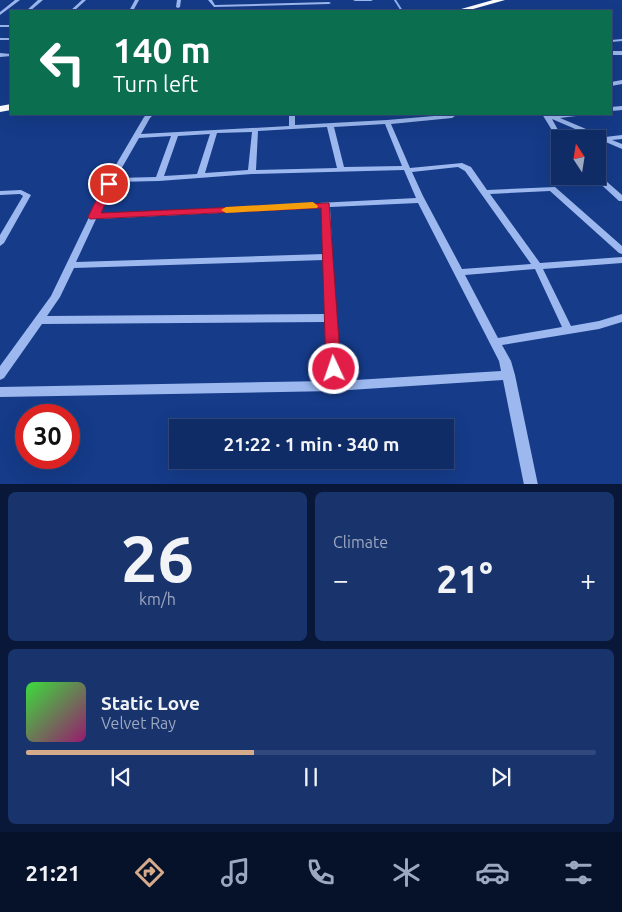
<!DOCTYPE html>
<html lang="en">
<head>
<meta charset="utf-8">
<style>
	body { margin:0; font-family:Ubuntu,sans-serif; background:#19346d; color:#f1f3f6; height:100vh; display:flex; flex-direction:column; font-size:19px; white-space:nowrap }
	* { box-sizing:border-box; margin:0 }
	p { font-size:16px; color:#9ca7c0 }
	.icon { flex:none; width:28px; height:28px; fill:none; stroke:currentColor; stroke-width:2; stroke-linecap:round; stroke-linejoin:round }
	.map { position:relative; height:484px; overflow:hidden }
	.details { display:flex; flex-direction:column; gap:8px; padding:8px; background:#091839; flex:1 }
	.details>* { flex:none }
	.top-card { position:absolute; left:10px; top:10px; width:602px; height:105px; border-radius:0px; box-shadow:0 5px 20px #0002,0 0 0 1px #30487b; background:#0b6e4f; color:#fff; overflow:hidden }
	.needle { width:32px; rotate:348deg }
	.fabs { position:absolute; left:551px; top:130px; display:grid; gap:10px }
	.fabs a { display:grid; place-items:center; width:55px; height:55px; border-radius:0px; background:#102c67; box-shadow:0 5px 20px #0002,0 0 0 1px #30487b; font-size:25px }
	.speed { position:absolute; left:15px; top:404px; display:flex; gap:10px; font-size:25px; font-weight:700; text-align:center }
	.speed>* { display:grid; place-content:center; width:65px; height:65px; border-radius:50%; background:#102c67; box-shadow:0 5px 20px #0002,0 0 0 1px #30487b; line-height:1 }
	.speed .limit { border:8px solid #d22; background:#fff; color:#111 }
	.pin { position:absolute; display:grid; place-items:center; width:42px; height:42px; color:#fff; margin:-21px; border:2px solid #fff; border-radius:50%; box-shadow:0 1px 5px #0007 }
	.me { position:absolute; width:55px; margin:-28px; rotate:357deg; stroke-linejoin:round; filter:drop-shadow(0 0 4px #0008) }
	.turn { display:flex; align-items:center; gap:18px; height:105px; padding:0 20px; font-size:22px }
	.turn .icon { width:65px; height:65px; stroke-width:2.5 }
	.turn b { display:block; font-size:35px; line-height:42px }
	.big { font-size:38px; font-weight:700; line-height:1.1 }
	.details .tile { flex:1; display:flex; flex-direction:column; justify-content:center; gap:8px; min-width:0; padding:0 18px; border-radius:8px; background:#19346d }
	.details .dial { align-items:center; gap:0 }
	.dial b { font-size:65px; line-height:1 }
	.song { display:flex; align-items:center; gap:15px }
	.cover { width:60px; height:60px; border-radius:8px; background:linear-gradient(135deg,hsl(120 70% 55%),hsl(320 70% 35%)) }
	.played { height:5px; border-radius:2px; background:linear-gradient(90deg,#d6ab8b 40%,#30487b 40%) }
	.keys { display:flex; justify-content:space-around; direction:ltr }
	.heat { display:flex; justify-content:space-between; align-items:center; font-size:28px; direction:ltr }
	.details .tiles { flex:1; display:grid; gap:8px; grid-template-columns:1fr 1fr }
	.tile:last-child { grid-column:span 2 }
	.trip { position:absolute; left:169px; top:419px; width:285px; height:50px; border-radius:0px; background:#102c67; box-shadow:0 5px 20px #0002,0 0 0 1px #30487b; font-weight:700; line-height:50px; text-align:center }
	.dock { display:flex; height:80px; justify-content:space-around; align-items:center; background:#061229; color:#9ca7c0 }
	.dock .icon { width:35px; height:35px }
	.dock .selected { color:#d6ab8b }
	.dock b { font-size:22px; color:#f1f3f6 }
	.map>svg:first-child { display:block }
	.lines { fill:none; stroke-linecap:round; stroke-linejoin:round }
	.stream { stroke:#8eb1f2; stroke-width:2 }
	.minor { fill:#9cb8ef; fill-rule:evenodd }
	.highway { fill:#fff; fill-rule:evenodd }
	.route { fill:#e11d48; stroke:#92132f }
	.slow { fill:#f59e0b }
</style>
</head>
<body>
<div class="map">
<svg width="622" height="485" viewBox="0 0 622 485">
	<rect width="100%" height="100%" fill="#153b89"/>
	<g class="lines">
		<path class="stream" d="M395,0L402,11"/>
		<path class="minor" d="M15,0H20L0,15V12Z
			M38,0H43L30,11H26Z
			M82,0H86L74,11H70Z
			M135,0H139L133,11H129Z
			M177,0H181L180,7L178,8L176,7Z
			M208,0H212L215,5L329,2L331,3L329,4L214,7Z
			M353,0H373L371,1H355Z
			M0,25H11V27H0Z
			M0,38H11V40H0Z
			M622,39V41L611,42V40Z
			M611,51H622V55H611Z
			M0,53L11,54V56L0,57Z
			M622,80V84L611,86V82Z
			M622,106V110L611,111V107Z
			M147,114H154L150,118L141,134L289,126V114H295V125L387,120L458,114L452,118L391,124L410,168L462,163L471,167L487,190L555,187L622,246V254L619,253L550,191L490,194L540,263L622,257V263L543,269L571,326L599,321L622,314V322L599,329L502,345L511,361L515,375L538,485H524L503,380L334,391L0,397V387L328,381L326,322L42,324L4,378L0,380V366L51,296L107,180L144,117ZM385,124L402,166L344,167L334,127ZM327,127L337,168L256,170L258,131ZM252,132L248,170L205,173L217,133ZM210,134L197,174L164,176L178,136ZM171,136L156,177L116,178L139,138ZM458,167L465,171L531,264L462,269L423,196L412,172ZM404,170L416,198L99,214L114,182L159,181L252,174ZM418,203L499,361L501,371L339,381L330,207ZM322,208L324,254L76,262L96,219ZM324,260L326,314L47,316L60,297L74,268ZM535,269L562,327L498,338L465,275Z
			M542,114H579L576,116L560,118L605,137L622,135V139L612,140L622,144V149L552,119L563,139H560V141L558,140Z
			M598,174L622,195V201H619L594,178L593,176H598Z
			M21,190L31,195L4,243L0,246V235L23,196L20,194L0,195V191Z"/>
		<path class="highway" d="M493,0H505L466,11H454Z
			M11,104V110L0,112V106Z"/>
	</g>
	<path class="route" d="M109,181L114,184L101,213L329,203L341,369L339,373H328L326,369L321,208L90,219L88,217L104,184Z"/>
	<path class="slow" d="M313,202L318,206L317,208L226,213L221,210L226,207Z"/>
</svg>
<div class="fabs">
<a><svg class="needle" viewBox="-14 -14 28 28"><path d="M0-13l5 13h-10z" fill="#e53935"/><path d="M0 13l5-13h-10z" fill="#9ca7c0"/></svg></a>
</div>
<div class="speed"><div class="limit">30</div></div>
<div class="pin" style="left:109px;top:184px;background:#d93025"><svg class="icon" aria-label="arrive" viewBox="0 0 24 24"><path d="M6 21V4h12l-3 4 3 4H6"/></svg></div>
<svg class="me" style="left:334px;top:369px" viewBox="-20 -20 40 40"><circle r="17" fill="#e11d48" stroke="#fff" stroke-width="3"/><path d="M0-11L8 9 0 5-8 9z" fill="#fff"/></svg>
<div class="trip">21:22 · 1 min · 340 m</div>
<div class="top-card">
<div class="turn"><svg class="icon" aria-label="left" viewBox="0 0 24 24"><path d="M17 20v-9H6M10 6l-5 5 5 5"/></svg><div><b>140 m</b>Turn left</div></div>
</div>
</div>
<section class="details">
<div class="tiles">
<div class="tile dial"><b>26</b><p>km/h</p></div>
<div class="tile"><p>Climate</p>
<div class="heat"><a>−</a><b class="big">21°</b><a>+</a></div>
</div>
<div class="tile">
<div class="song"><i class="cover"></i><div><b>Static Love</b><p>Velvet Ray</p></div></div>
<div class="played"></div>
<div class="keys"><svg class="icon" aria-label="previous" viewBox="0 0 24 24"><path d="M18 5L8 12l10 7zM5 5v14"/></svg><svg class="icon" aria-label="pause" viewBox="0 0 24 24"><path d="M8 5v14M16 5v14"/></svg><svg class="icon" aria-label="next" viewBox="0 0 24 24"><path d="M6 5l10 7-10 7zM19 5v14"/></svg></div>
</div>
</div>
</section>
<nav class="dock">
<b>21:21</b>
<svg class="icon selected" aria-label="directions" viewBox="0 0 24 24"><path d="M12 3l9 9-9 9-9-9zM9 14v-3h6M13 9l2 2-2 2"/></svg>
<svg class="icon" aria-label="music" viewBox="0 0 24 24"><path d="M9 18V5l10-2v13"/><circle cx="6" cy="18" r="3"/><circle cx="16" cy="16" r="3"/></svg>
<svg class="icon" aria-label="phone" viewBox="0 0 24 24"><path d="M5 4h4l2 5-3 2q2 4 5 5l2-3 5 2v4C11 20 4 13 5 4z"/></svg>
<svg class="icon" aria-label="climate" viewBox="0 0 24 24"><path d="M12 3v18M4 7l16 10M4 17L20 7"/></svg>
<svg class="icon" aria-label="car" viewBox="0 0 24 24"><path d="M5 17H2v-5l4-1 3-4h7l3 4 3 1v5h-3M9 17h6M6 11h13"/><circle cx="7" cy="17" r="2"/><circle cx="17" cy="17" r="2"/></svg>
<svg class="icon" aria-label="filters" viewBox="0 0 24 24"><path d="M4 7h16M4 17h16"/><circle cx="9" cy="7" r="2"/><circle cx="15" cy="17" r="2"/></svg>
</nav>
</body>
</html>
